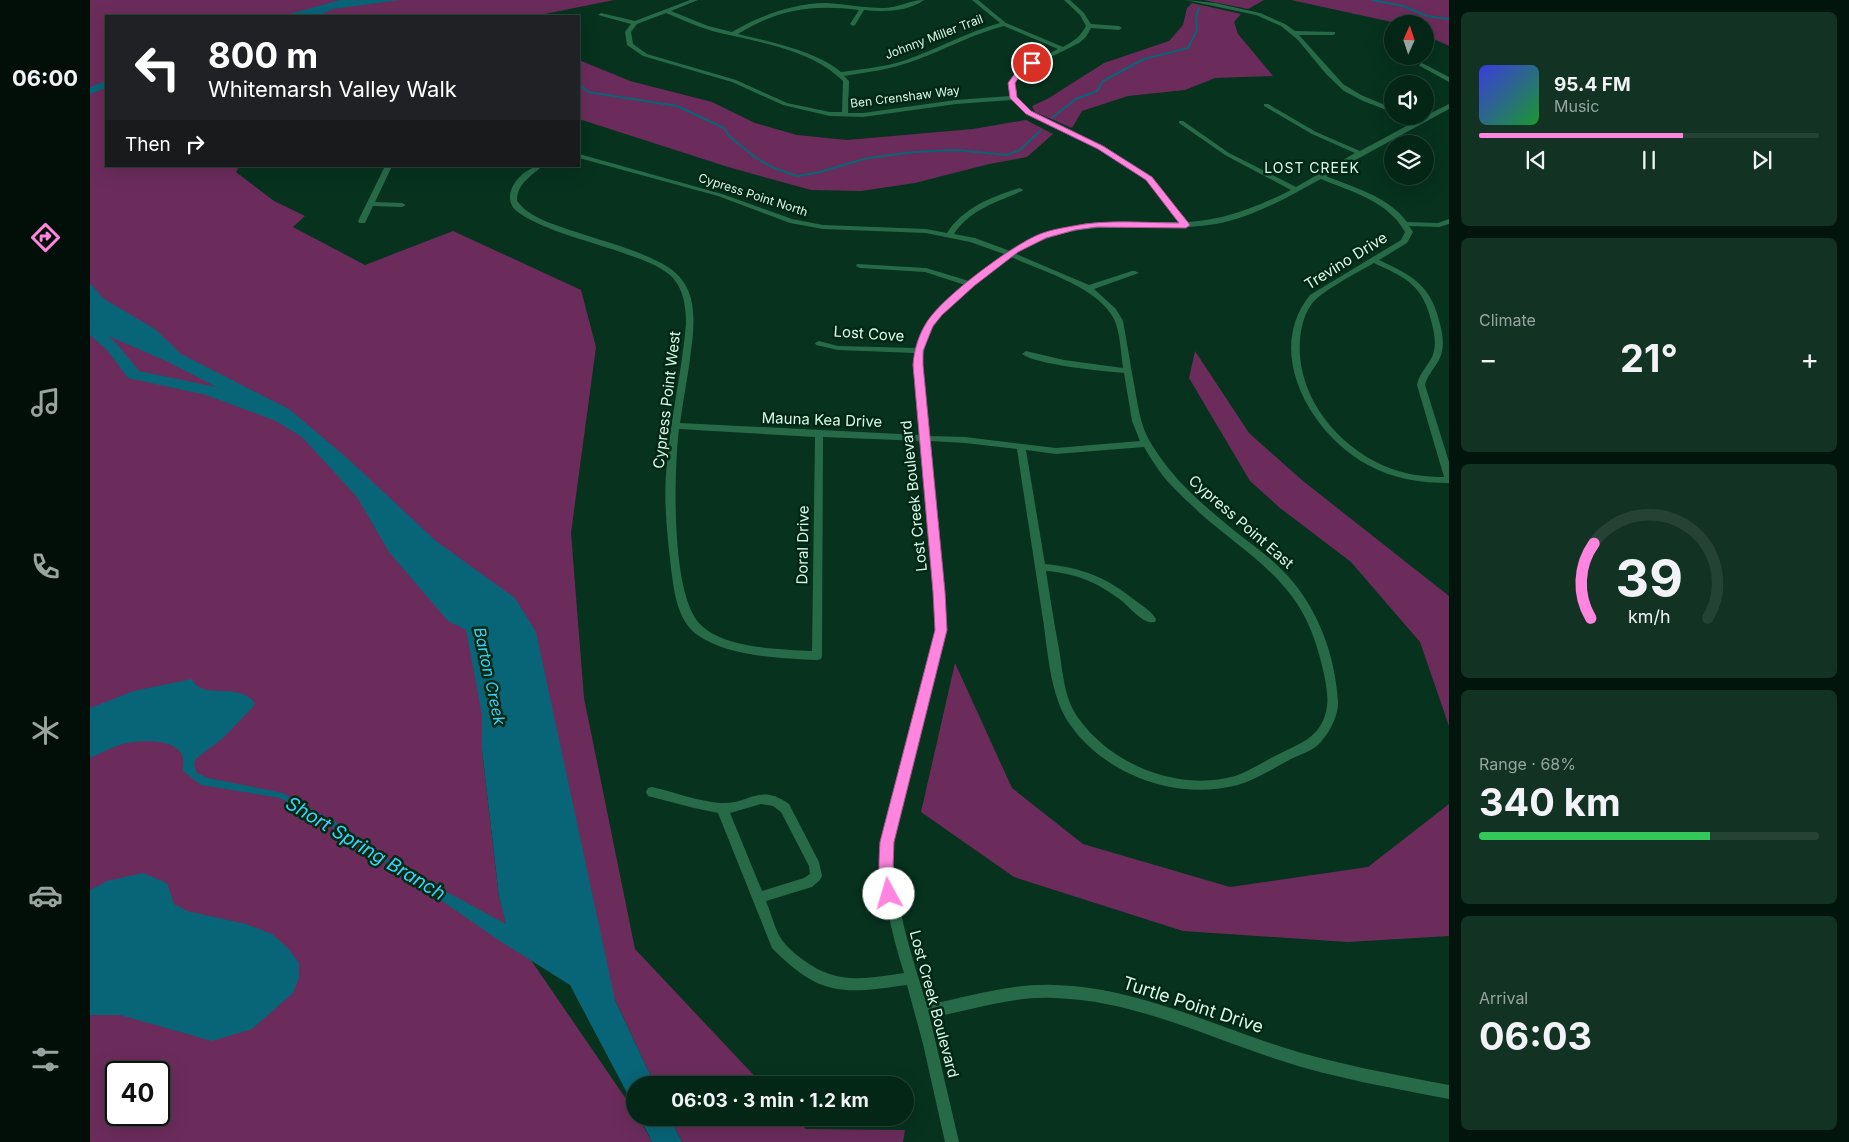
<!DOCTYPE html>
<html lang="en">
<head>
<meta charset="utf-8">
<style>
	body { margin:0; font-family:Inter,sans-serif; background:#123223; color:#f1f3f6; height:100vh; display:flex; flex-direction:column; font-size:19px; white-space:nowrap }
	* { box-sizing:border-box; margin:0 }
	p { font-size:16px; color:#97a5a1 }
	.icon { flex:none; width:28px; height:28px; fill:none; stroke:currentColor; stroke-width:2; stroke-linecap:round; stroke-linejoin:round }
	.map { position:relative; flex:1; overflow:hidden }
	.details { display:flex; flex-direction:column; gap:12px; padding:12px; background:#02150c; width:400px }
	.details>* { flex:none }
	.guide { position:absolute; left:15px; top:15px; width:475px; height:152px; border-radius:0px; box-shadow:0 5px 20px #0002,0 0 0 1px #254335; background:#202124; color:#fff; overflow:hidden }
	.needle { width:32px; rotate:3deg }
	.fabs { position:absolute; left:1294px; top:15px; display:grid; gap:10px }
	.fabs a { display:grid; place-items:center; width:50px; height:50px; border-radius:50%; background:#042616; box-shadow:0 5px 20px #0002,0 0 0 1px #254335; font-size:25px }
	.speed { position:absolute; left:15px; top:1061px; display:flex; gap:10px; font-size:25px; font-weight:700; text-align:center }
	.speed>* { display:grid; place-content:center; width:65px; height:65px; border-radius:50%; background:#042616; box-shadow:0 5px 20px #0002,0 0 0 1px #254335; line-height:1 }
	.speed .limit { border:2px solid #111; border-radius:8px; background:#fff; color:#111 }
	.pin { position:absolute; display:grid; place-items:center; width:42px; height:42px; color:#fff; margin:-21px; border:2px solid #fff; border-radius:50%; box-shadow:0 1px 5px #0007 }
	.me { position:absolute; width:55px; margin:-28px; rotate:354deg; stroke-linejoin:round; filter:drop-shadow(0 0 4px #0008) }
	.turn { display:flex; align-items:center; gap:18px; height:105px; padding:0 20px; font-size:22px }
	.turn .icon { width:65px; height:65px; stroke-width:2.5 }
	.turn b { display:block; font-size:35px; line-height:42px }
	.then { display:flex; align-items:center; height:48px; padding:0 20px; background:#0003; gap:10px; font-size:19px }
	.big { font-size:38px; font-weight:700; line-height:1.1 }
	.details .tile { flex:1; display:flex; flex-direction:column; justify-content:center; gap:8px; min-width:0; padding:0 18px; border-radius:8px; background:#123223 }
	.details .dial { align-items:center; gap:0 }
	.dial svg { height:130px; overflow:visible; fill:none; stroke:#254335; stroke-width:7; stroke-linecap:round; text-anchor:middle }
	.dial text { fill:#f1f3f6; stroke:none }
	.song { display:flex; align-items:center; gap:15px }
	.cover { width:60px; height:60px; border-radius:8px; background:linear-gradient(135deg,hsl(240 70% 55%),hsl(130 70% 35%)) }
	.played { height:5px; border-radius:2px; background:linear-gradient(90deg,#ff85df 60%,#254335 60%) }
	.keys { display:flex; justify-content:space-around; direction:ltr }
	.heat { display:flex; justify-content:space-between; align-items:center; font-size:28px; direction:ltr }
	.charge { height:8px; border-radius:4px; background:linear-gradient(90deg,#34c759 68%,#254335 0) }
	.trip { position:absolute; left:536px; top:1076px; width:288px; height:50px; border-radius:25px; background:#042616; box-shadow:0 5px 20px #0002,0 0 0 1px #254335; font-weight:700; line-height:50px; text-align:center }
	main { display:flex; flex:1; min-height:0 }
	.tab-bar { display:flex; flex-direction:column; width:90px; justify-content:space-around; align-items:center; background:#020f09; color:#97a5a1 }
	.tab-bar .icon { width:35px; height:35px }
	.tab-bar .selected { color:#ff85df }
	.tab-bar b { font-size:22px; color:#f1f3f6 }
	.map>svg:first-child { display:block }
	.green { fill:#6b2c5b; fill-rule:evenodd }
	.water { fill:#086477 }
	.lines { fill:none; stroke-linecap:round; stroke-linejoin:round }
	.stream { stroke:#086477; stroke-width:2 }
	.river { fill:#086477; fill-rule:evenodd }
	.minor { fill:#276a48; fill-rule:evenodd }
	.route { fill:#ff85df; stroke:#a65691 }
	.labels { text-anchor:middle; stroke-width:5; stroke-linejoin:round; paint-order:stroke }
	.far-street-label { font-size:12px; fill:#dcf9e7; stroke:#002814 }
	.far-neighbourhood-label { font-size:14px; letter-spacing:1px; fill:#dcf9e7; stroke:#002814 }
	.street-label { font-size:15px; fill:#dcf9e7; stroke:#002814 }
	.water-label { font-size:16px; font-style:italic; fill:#39d3f8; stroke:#002814 }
	.near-street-label { font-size:18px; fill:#dcf9e7; stroke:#002814 }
	.near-water-label { font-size:19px; font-style:italic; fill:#39d3f8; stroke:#002814 }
</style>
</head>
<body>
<main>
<nav class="tab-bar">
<b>06:00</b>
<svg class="icon selected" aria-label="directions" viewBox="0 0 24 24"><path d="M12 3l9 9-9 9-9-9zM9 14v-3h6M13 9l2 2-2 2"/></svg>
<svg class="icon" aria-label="music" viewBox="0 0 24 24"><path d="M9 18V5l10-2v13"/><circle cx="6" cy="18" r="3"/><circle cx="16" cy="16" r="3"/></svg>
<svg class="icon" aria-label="phone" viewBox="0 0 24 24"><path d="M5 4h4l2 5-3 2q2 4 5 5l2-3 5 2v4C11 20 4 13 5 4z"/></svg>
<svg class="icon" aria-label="climate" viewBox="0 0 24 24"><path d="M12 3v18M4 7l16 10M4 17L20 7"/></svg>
<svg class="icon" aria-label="car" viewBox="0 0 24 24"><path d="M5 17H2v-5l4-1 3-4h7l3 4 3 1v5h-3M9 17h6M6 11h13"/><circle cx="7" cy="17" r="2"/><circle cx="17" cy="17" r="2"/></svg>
<svg class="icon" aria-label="filters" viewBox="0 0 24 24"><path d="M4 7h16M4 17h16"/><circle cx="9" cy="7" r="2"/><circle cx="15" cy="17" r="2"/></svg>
</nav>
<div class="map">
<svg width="1359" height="1142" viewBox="0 0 1359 1142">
	<rect width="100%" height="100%" fill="#06321e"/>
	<path class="green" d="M0,0H524L445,16H16V166H150L146,172L184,201L215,216L203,227L275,265L363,231L491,290L506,347L481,533L494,698L545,949L673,1085H565L525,1000L393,619L392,750L409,897L417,925L545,1112V1118H549L562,1142H0ZM26,1072H69V1115H26Z
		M1113,0H1174L1158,9Z
		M1201,0H1359V46L1335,35V24H1311Z
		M1102,3L1151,14L1144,22L1148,34L1183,76L1125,78L1095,90L1038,96L992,111L982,128L945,112L942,106L959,98L1014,63L1079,41L1093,25L1097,8Z
		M489,60L540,81L622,102L665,123L707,135L757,140L883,129L936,120L963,134L937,157L899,164L825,183L771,191L721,190L638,167L489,119Z
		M1105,351L1159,433L1213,481L1359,596V726L1330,642L1261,562L1190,508L1160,481L1099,378Z
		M865,663L922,788L993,844L1140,887L1278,867L1359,804V798V936L1258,942L1093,931L924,877L831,812Z
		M580,1118H704L716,1129L815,1130L813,1142H592Z"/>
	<path class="water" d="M270,0H310L243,9L228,16H204Z
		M0,283L14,299L65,329L91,354L199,409L257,458L346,541L425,598L446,632L525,1000L565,1085H545V1108L480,985L410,941L255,834L190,798L111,785L93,771C93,766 94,759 92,755C85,738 48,740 33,744C22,747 11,753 0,758V708L44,691L102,679C111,701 149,681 165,703L163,707L133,738L107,758L104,763L107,773L118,778L193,793L259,830L271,842L305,864L416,924L409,897L392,750V715L376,630L358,621L299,552L267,497L212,437L148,398L76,361L16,335L0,323Z
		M53,873L77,883L84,904L97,911L156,924L182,934L198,948L209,963V978L203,993L162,1029L122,1041L30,1015H0V890L17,881Z
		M550,1118H580L592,1142H562Z"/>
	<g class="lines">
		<path class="stream" d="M1282,0L1313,6L1337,16L1359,19
			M489,84L498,92L587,106L634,128L639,136L666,158L684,168L707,176L726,173L778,158L824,152L866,150L917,155L930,150L950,131
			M14,85H16
			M962,118L986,99L1007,91L1013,81L1054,59L1098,48L1107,30L1106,17L1109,8"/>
		<path class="river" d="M250,0H267L266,2L215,16H199L200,14Z
			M16,81V88L0,94V87Z
			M0,322L5,324L27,344L49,371L126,387L192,412L194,416L192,420L186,421L116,395L38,378L17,350L0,335Z"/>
		<path class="minor" d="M600,0H608L581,11L618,26L642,32C670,16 703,3 736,3C755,4 774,8 793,8C808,8 820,0 834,0C817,12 794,12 774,10L765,25L763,26L760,24L769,10C723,4 688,9 648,34C677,41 729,52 751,72C773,69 795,67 816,60C848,49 877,32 910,23L882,0H888L916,23L973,47C984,41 990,37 996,26L990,15L974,0H980L994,13L1001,24L1029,26L1032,28L1029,30L1001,28L996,37L989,43L933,71L925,83L926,97L941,112L1012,147L1061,178L1098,222C1135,220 1167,207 1201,190L1135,155L1089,123V121H1093L1139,153L1206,187L1265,153L1222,134L1174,106V104H1178L1226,132L1270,151L1324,122L1314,116H1323L1329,119L1359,104V109L1236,176C1264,188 1298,196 1317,222L1348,223L1359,219V224L1349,227L1319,226L1323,232L1317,243L1289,260C1323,276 1341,285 1350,324C1352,332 1354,342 1352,351C1350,364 1338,372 1335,385L1359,462V483C1331,483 1303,479 1278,465C1222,435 1173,353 1220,295L1311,240L1315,232C1298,201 1262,192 1231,179C1198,197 1164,217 1126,224C1054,236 996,211 926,254L999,285L1042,271H1045L1049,273L1004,289L1026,309L1033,321C1037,342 1040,363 1044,384C1048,405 1050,427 1062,445C1086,484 1117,508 1151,536C1167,548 1183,560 1196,574C1228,608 1245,655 1248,701C1249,715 1239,734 1229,744C1222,751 1209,755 1201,759C1184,768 1166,780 1148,785C1088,801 1017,776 981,726C959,696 958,649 952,613C944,558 935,504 927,449L875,443L840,441L856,630L803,842C803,899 820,951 837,1005C878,997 921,983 964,985C1043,987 1115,1022 1189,1046C1245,1064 1302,1074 1359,1085V1099C1302,1088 1244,1078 1189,1060C1115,1036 1043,1000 963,998C922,996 881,1010 840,1018L869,1142H855L833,1044L817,985C753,994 730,997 682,948L628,813L604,808L558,796L556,792L558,788L562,787C584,792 607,801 630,803C659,805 669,782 699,804L729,862L732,876L730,880L722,887L676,901C681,913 685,930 692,940C697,947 705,954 712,959C746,985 773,979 814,973C800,929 791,887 791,842L846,630L831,441L733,437L732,656L731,659L727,660C690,658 637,657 606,634C587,619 584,591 581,568C577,533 573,498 577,463C581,416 592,371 596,324C596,307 594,288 580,275C568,265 551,259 536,254C504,242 457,232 429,213C406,197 432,166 452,166C441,177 427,183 427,201C440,218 463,224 483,231C512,241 542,248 569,262C611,282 605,321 600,359C597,380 593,402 590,423L830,435L824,365L825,353L748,350L726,345L725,343L729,341L748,346L826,348C833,322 856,303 875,285L835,272L770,268L766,266L767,264L836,268L879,281L914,254L880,242L836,233L733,229L700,223L628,196L489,158V154L632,194L702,219L733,225L836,229L857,233C873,208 903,196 930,188L933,190L932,191C907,202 879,210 864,234L885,238L920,251C975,218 1029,223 1090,222L1057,180L1008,149L937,114L921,100L866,104L773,117L740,116L693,105L642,82L553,56L537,45L535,32L541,24L508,15L511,13L545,21ZM576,13C591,19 606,26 622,31C666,42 720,48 753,81L752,112H740L697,103L646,80L557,54L543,44L541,32L547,24ZM914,26L968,49L929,69L919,83L920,96L866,100L773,113H758L759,81L754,76C779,72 803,69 826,60C856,49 883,34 914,26ZM921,257C952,271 1008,287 1024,319C1030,331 1031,354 1033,368L974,360L936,351L932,354C947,365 1012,371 1034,373L1042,421L1050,441L966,448L875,437L839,436L832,365C833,354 835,344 839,335C851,309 896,272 921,257ZM1284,263C1318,279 1333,285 1342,324C1344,332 1346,342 1344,351C1341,364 1329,372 1327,385L1354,477C1336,477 1319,475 1302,469C1255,452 1214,407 1210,356C1209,339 1211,319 1221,305C1229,292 1269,272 1284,263ZM589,429L725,437L722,651C690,649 637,649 612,626C580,599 584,470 589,429ZM1054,447C1062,460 1070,474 1081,485C1091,496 1102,505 1112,515C1152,550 1198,576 1219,626C1227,643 1240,688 1237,706C1233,735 1214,742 1191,753C1176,760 1160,771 1145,776C1089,792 1022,765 989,719C974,699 973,673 969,649C964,623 960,597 956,571C988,574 1007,582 1032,601C1040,608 1054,625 1065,622L1066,619C1062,612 1053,606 1046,601C1016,577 993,568 955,564L936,450L966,454ZM671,804L683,806L691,812L719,866L720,874L714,878L672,891L640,813Z
			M1095,0L1125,3L1170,13L1195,24L1205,31L1245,32V34L1243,35H1209L1253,84L1271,95L1302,108V112L1273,101L1254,91L1236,74L1208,40L1191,26L1166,15Z
			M1332,63L1359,77V82L1330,66L1329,65Z
			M295,166H302L285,202L312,203L316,205L312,207L283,206L275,223H269L268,221Z"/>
	</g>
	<path class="route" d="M939,62L945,63L933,71L925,83L927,97L941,111L1013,146L1062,177L1100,225L1096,228L1007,227L985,230L956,238L928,252L884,286L852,315L843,326L833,351V365L855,592L857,630L804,842L803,865L806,894L804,898L799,900L794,898C787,882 789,860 790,842L845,630L843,592L823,365C824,351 828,337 835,325C849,299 922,245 950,234C960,230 972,228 983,226C1017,219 1055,223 1089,223L1056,180L1008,149L936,114L920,98L918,83L929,68Z"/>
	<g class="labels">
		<g class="far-street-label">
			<text transform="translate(844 37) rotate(-21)" y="4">Johnny Miller Trail</text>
			<text transform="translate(815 97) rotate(-7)" y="4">Ben Crenshaw Way</text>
			<text transform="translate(663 195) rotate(18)" y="4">Cypress Point North</text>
		</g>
		<g class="far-neighbourhood-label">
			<text x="1222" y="173">LOST CREEK</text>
		</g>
		<g class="street-label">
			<text transform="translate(1256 261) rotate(-32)" y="5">Trevino Drive</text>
			<text transform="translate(779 334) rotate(4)" y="5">Lost Cove</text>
			<text transform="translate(577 400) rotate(-83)" y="5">Cypress Point West</text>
			<text transform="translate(732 420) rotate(2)" y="5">Mauna Kea Drive</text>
			<text transform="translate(824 496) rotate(-96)" y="5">Lost Creek Boulevard</text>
			<text transform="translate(1151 522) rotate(41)" y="5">Cypress Point East</text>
			<text transform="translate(713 545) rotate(-89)" y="5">Doral Drive</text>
			<text transform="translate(844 1004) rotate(75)" y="5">Lost Creek Boulevard</text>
		</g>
		<g class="water-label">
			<text transform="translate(400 676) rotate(78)" y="6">Barton Creek</text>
		</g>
		<g class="near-street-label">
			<text transform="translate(1103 1005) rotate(18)" y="6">Turtle Point Drive</text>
		</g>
		<g class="near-water-label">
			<text transform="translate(276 848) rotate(31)" y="7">Short Spring Branch</text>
		</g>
	</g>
</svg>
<div class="fabs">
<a><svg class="needle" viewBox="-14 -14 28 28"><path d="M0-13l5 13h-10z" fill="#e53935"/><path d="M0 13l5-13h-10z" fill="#97a5a1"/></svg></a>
<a><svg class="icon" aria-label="sound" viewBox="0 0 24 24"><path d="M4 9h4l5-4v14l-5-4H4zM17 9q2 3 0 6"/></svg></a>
<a><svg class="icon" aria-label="layers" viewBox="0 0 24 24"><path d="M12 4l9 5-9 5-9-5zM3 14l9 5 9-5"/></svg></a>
</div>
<div class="speed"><div class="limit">40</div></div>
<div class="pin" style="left:942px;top:63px;background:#d93025"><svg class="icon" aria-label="arrive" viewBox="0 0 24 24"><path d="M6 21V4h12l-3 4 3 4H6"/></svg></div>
<svg class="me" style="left:799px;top:894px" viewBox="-20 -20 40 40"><circle r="19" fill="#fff"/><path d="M0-13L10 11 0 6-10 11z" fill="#ff85df"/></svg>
<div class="trip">06:03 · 3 min · 1.2 km</div>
<div class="guide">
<div class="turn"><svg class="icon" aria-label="left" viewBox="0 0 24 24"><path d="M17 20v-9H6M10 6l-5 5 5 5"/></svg><div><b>800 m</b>Whitemarsh Valley Walk</div></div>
<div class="then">Then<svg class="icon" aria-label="right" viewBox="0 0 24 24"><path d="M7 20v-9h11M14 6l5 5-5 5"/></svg></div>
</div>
</div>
<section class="details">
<div class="tile">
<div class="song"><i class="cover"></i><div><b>95.4 FM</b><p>Music</p></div></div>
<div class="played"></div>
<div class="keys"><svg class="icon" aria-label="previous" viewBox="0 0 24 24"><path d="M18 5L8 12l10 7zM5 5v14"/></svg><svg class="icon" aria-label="pause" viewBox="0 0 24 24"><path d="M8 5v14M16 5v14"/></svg><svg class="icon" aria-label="next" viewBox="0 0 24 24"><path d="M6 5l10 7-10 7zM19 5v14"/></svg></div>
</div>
<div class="tile"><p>Climate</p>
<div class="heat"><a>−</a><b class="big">21°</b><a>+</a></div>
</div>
<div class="tile dial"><svg viewBox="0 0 100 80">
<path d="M14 69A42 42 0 1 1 86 69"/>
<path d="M14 69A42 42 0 0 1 16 23" stroke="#ff85df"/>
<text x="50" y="56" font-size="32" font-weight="700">39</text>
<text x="50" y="72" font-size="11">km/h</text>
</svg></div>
<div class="tile"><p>Range · 68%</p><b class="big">340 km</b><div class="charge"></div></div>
<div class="tile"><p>Arrival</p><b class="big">06:03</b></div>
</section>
</main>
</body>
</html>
